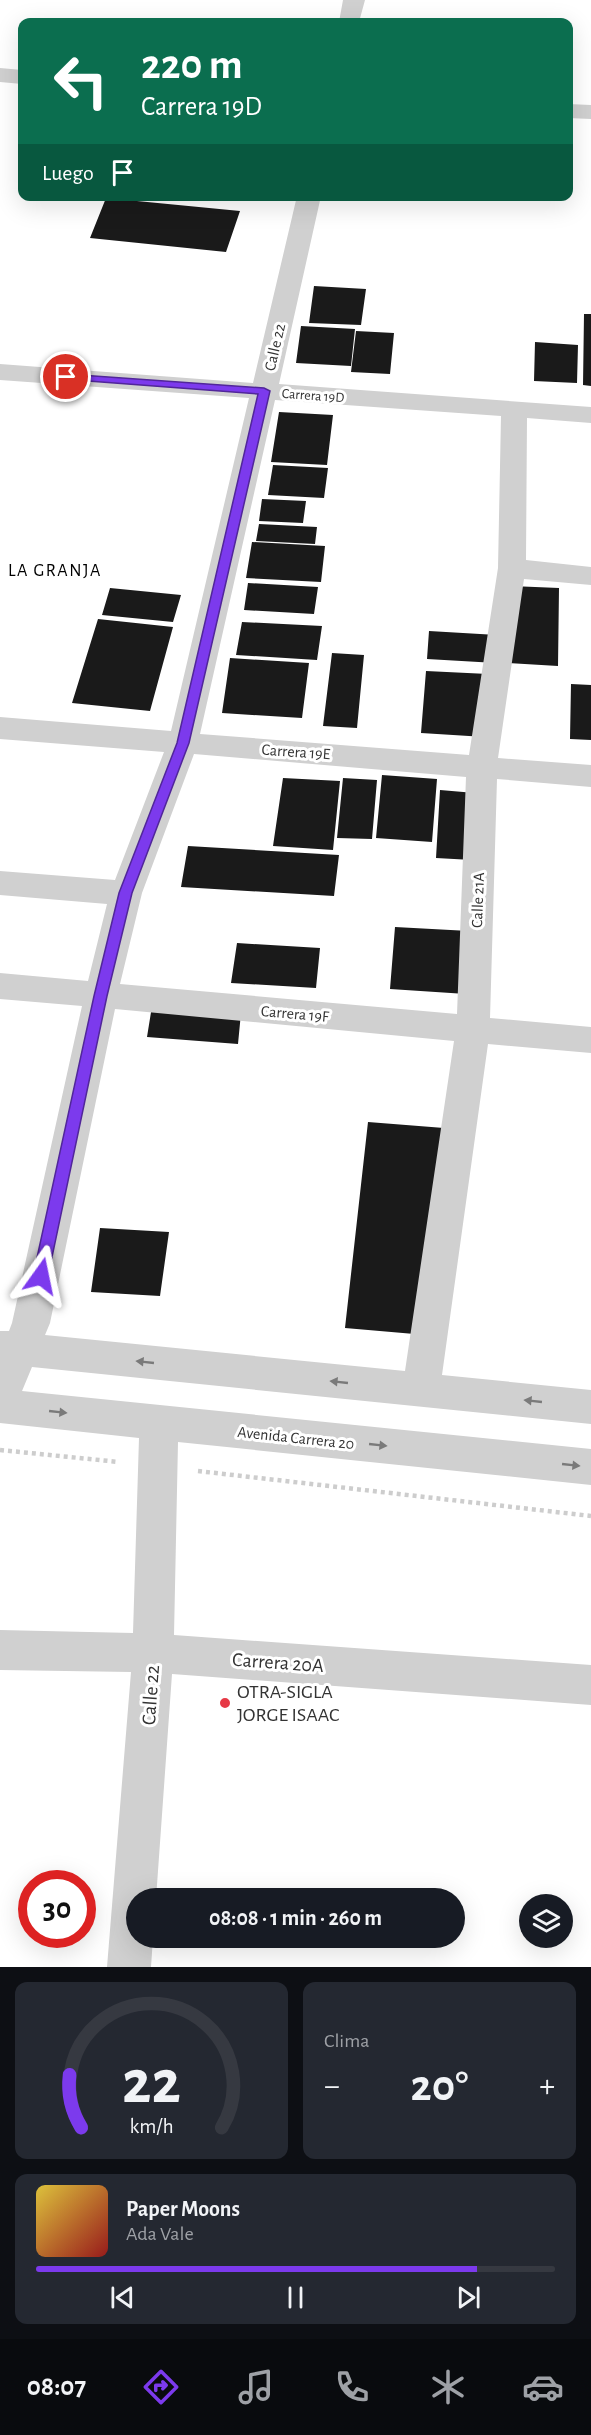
<!DOCTYPE html>
<html lang="es">
<head>
<meta charset="utf-8">
<style>
	body { margin:0; font-family:"Alegreya Sans",sans-serif; background:#242831; color:#f1f3f6; height:100vh; display:flex; flex-direction:column; font-size:22px; white-space:nowrap }
	* { box-sizing:border-box; margin:0 }
	p { font-size:20px; color:#9ea1a6 }
	.icon { flex:none; width:33px; height:33px; fill:none; stroke:currentColor; stroke-width:2; stroke-linecap:round; stroke-linejoin:round }
	.map { position:relative; height:1967px; overflow:hidden }
	.panel { display:flex; flex-direction:column; gap:15px; padding:15px; background:#0d0f14; flex:1 }
	.panel>* { flex:none }
	.guide { position:absolute; left:18px; top:18px; width:555px; height:183px; border-radius:12px; box-shadow:0 6px 24px #0002; background:#0b6e4f; color:#fff; overflow:hidden }
	.buttons { position:absolute; left:519px; top:1894px; display:grid; gap:12px }
	.buttons a { display:grid; place-items:center; width:54px; height:54px; border-radius:50%; background:#171b24; box-shadow:0 6px 24px #0002; font-size:30px }
	.speed { position:absolute; left:18px; top:1870px; display:flex; gap:12px; font-size:30px; font-weight:700; text-align:center }
	.speed>* { display:grid; place-content:center; width:78px; height:78px; border-radius:50%; background:#171b24; box-shadow:0 6px 24px #0002; line-height:1 }
	.speed .limit { border:9px solid #d22; background:#fff; color:#111 }
	.pin { position:absolute; display:grid; place-items:center; width:51px; height:51px; color:#fff; margin:-26px; border:3px solid #fff; border-radius:50%; box-shadow:0 2px 6px #0007 }
	.me { position:absolute; width:66px; margin:-33px; rotate:12deg; stroke-linejoin:round; filter:drop-shadow(0 0 4px #0008) }
	.turn { display:flex; align-items:center; gap:21px; height:126px; padding:0 24px; font-size:27px }
	.turn .icon { width:78px; height:78px; stroke-width:2.5 }
	.turn b { display:block; font-size:42px; line-height:51px }
	.then { display:flex; align-items:center; height:57px; padding:0 24px; background:#0003; gap:12px; font-size:22px }
	.big { font-size:45px; font-weight:600; line-height:1.1 }
	.panel .card { flex:1; display:flex; flex-direction:column; justify-content:center; gap:9px; min-width:0; padding:0 21px; border-radius:12px; background:#242831 }
	.panel .dial { align-items:center; gap:0 }
	.dial svg { height:156px; overflow:visible; fill:none; stroke:#363941; stroke-width:7; stroke-linecap:round; text-anchor:middle }
	.dial text { fill:#f1f3f6; stroke:none }
	.song { display:flex; align-items:center; gap:18px }
	.cover { width:72px; height:72px; border-radius:9px; background:linear-gradient(135deg,hsl(50 70% 55%),hsl(0 70% 35%)) }
	.played { height:6px; border-radius:3px; background:linear-gradient(90deg,#7c3aed 85%,#363941 85%) }
	.keys { display:flex; justify-content:space-around; direction:ltr }
	.heat { display:flex; justify-content:space-between; align-items:center; font-size:33px; direction:ltr }
	.panel .tiles { flex:1; display:grid; gap:15px; grid-template-columns:1fr 1fr }
	.card:last-child { grid-column:span 2 }
	.trip { position:absolute; left:126px; top:1888px; width:339px; height:60px; border-radius:30px; background:#171b24; box-shadow:0 6px 24px #0002; font-weight:600; line-height:60px; text-align:center }
	.menu { display:flex; height:96px; justify-content:space-around; align-items:center; background:#090b0e; color:#9ea1a6 }
	.menu .icon { width:42px; height:42px }
	.menu .on { color:#7c3aed }
	.menu b { font-size:27px; color:#f1f3f6 }
	.map>svg:first-child { display:block }
	.building { fill:#1a1a1a }
	.lines { fill:none; stroke-linecap:round; stroke-linejoin:round }
	.path { stroke:#cdcdcd; stroke-width:4.5; stroke-dasharray:4 4; stroke-linecap:butt }
	.minor { fill:#d0d0d0; fill-rule:evenodd }
	.oneway { fill:#7a7a7a }
	.route { fill:#7c3aed; stroke:#51269a; stroke-width:1.5 }
	.poi-dot { fill:#e63946; stroke:#fff; stroke-width:2 }
	.labels { text-anchor:middle; stroke-width:6; stroke-linejoin:round; paint-order:stroke }
	.far-street-label { font-size:14px; fill:#333; stroke:#fff }
	.street-label { font-size:16px; fill:#333; stroke:#fff }
	.neighbourhood-label { font-size:18px; letter-spacing:1.5px; fill:#000; stroke:#fff }
	.near-street-label { font-size:20px; fill:#333; stroke:#fff }
	.near-poi-label { font-size:20px; fill:#333; stroke:#fff; text-anchor:start }
</style>
</head>
<body>
<div class="map">
<svg width="591" height="1967" viewBox="0 0 591 1967">
	<rect width="100%" height="100%" fill="#fff"/>
	<path class="building" d="M106,198L240,211L226,252L90,238Z
		M314,286L366,289L361,325L309,323Z
		M584,314H591V386L583,385Z
		M301,326L355,329L351,366L296,363Z
		M356,331L394,333L390,374L351,372Z
		M535,342L578,345L577,383L534,381Z
		M279,412L333,415L327,465L271,462Z
		M273,465L328,468L324,498L268,495Z
		M262,499L306,501L303,523L259,521Z
		M259,524L317,527L315,544L256,541Z
		M252,542L325,546L321,582L246,578Z
		M248,583L318,587L314,614L244,610Z
		M511,586L559,588L558,666L508,663Z
		M110,588L181,595L173,622L102,615Z
		M98,619L173,627L150,711L72,703Z
		M242,622L322,626L317,660L236,655Z
		M429,631L497,635L496,663L427,659Z
		M332,653L364,655L357,728L323,726Z
		M230,658L309,663L302,718L222,713Z
		M426,671L488,674L485,737L421,733Z
		M571,684L591,685V740L570,739Z
		M382,775L437,779L432,842L376,838Z
		M283,778L340,781L333,850L273,846Z
		M343,778L377,780L372,839L337,838Z
		M440,790L475,793L472,860L436,858Z
		M188,846L339,855L334,896L181,887Z
		M395,927L469,931L466,994L390,989Z
		M237,943L320,948L316,988L231,983Z
		M152,1006L241,1013L238,1044L147,1037Z
		M368,1122L444,1128L426,1335L345,1328Z
		M100,1228L169,1232L160,1296L91,1292Z"/>
	<g class="lines">
		<path class="path" d="M0,1450L119,1462
			M198,1471L591,1516"/>
		<path class="minor" d="M343,0H365L359,22H339Z
			M0,68L22,70V84L0,82Z
			M568,104L591,105V119L568,118Z
			M297,196H321L279,384L591,407V423L527,418L526,560L591,567V585L524,579L498,758L591,765V787L497,779L490,1018L591,1027V1053L488,1044L442,1375L591,1390V1424L32,1367L22,1391L591,1449V1485L178,1442L174,1635L591,1665V1705L172,1674L156,1899H136V1938H153L151,1967H107L131,1672L0,1670V1630L133,1633L139,1438L0,1423V1331H9L12,1323L82,1006L0,999V973L88,981L107,904L0,895V871L115,880L164,752L0,739V717L171,731L249,398L0,380V364L253,383ZM275,400L501,416L498,568L469,755L200,734ZM194,754L466,777L457,1014L120,984L142,893ZM115,1009L454,1041L405,1371L45,1335L50,1323Z"/>
	</g>
	<defs><path id="oneway-solid" d="M-6-.8H1V-3.2L6.5 0L1 3.2V.8H-6Z" transform="scale(1.5)"/></defs>
	<g class="oneway">
		<use href="#oneway-solid" transform="translate(145 1362) rotate(-174)"/>
		<use href="#oneway-solid" transform="translate(339 1382) rotate(-174)"/>
		<use href="#oneway-solid" transform="translate(533 1401) rotate(-174)"/>
		<use href="#oneway-solid" transform="translate(58 1412) rotate(6)"/>
		<use href="#oneway-solid" transform="translate(378 1445) rotate(6)"/>
		<use href="#oneway-solid" transform="translate(571 1465) rotate(6)"/>
	</g>
	<path class="route" d="M66,374L264,388L270,391L189,743L132,893L107,996L48,1276L46,1281L41,1283L35,1281L33,1276L94,996L119,893L177,743L258,394L62,379L61,377Z"/>
	<circle class="poi-dot" cx="225" cy="1703" r="6"/>
	<g class="labels">
		<g class="far-street-label">
			<text transform="translate(313 395) rotate(4)" y="5">Carrera 19D</text>
		</g>
		<g class="street-label">
			<text transform="translate(274 347) rotate(-77)" y="6">Calle 22</text>
			<text transform="translate(296 751) rotate(4)" y="6">Carrera 19E</text>
			<text transform="translate(477 900) rotate(-88)" y="6">Calle 21A</text>
			<text transform="translate(295 1013) rotate(5)" y="6">Carrera 19F</text>
			<text transform="translate(296 1437) rotate(6)" y="6">Avenida Carrera 20</text>
		</g>
		<g class="neighbourhood-label">
			<text x="55" y="576">LA GRANJA</text>
		</g>
		<g class="near-street-label">
			<text transform="translate(278 1662) rotate(4)" y="7">Carrera 20A</text>
			<text transform="translate(150 1695) rotate(-86)" y="7">Calle 22</text>
		</g>
		<g class="near-poi-label">
			<text x="237" y="1698">OTRA-SIGLA<tspan x="237" dy="23">JORGE ISAAC</tspan></text>
		</g>
	</g>
</svg>
<div class="buttons">
<a><svg class="icon" aria-label="layers" viewBox="0 0 24 24"><path d="M12 4l9 5-9 5-9-5zM3 14l9 5 9-5"/></svg></a>
</div>
<div class="speed"><div class="limit">30</div></div>
<div class="pin" style="left:66px;top:377px;background:#d93025"><svg class="icon" aria-label="arrive" viewBox="0 0 24 24"><path d="M6 21V4h12l-3 4 3 4H6"/></svg></div>
<svg class="me" style="left:41px;top:1276px" viewBox="-20 -20 40 40"><path d="M0-17L14 15 0 8-14 15z" fill="#7c3aed" stroke="#fff" stroke-width="4"/></svg>
<div class="trip">08:08 · 1 min · 260 m</div>
<div class="guide">
<div class="turn"><svg class="icon" aria-label="left" viewBox="0 0 24 24"><path d="M17 20v-9H6M10 6l-5 5 5 5"/></svg><div><b>220 m</b>Carrera 19D</div></div>
<div class="then">Luego<svg class="icon" aria-label="arrive" viewBox="0 0 24 24"><path d="M6 21V4h12l-3 4 3 4H6"/></svg></div>
</div>
</div>
<section class="panel">
<div class="tiles">
<div class="card dial"><svg viewBox="0 0 100 80">
<path d="M14 69A42 42 0 1 1 86 69"/>
<path d="M14 69A42 42 0 0 1 8 42" stroke="#7c3aed"/>
<text x="50" y="56" font-size="32" font-weight="700">22</text>
<text x="50" y="72" font-size="11">km/h</text>
</svg></div>
<div class="card"><p>Clima</p>
<div class="heat"><a>−</a><b class="big">20°</b><a>+</a></div>
</div>
<div class="card">
<div class="song"><i class="cover"></i><div><b>Paper Moons</b><p>Ada Vale</p></div></div>
<div class="played"></div>
<div class="keys"><svg class="icon" aria-label="previous" viewBox="0 0 24 24"><path d="M18 5L8 12l10 7zM5 5v14"/></svg><svg class="icon" aria-label="pause" viewBox="0 0 24 24"><path d="M8 5v14M16 5v14"/></svg><svg class="icon" aria-label="next" viewBox="0 0 24 24"><path d="M6 5l10 7-10 7zM19 5v14"/></svg></div>
</div>
</div>
</section>
<nav class="menu">
<b>08:07</b>
<svg class="icon on" aria-label="directions" viewBox="0 0 24 24"><path d="M12 3l9 9-9 9-9-9zM9 14v-3h6M13 9l2 2-2 2"/></svg>
<svg class="icon" aria-label="music" viewBox="0 0 24 24"><path d="M9 18V5l10-2v13"/><circle cx="6" cy="18" r="3"/><circle cx="16" cy="16" r="3"/></svg>
<svg class="icon" aria-label="phone" viewBox="0 0 24 24"><path d="M5 4h4l2 5-3 2q2 4 5 5l2-3 5 2v4C11 20 4 13 5 4z"/></svg>
<svg class="icon" aria-label="climate" viewBox="0 0 24 24"><path d="M12 3v18M4 7l16 10M4 17L20 7"/></svg>
<svg class="icon" aria-label="car" viewBox="0 0 24 24"><path d="M5 17H2v-5l4-1 3-4h7l3 4 3 1v5h-3M9 17h6M6 11h13"/><circle cx="7" cy="17" r="2"/><circle cx="17" cy="17" r="2"/></svg>
</nav>
</body>
</html>
